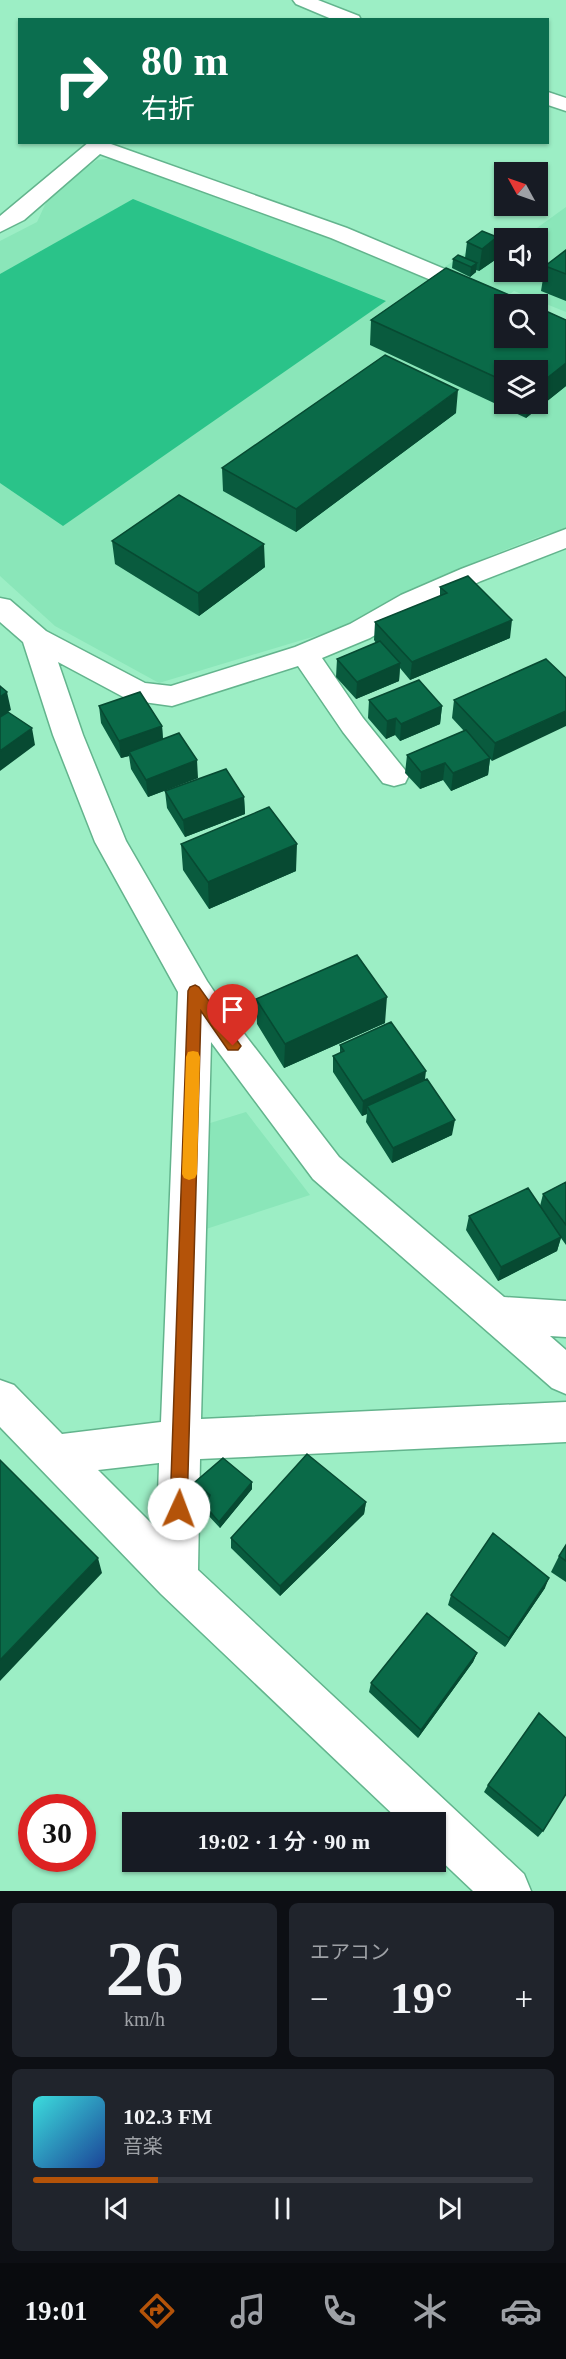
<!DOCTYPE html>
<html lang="ja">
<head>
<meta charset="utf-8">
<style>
	body { margin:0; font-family:"Times New Roman","Noto Sans JP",serif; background:#20242c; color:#f1f3f6; height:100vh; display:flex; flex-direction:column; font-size:22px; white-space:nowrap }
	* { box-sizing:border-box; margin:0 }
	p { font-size:20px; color:#9ea1a6 }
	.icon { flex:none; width:33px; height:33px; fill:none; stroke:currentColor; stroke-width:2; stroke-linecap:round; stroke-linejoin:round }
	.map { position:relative; height:1891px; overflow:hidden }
	.sheet { display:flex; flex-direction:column; gap:12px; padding:12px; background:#0d0f14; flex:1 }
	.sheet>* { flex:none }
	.hud { position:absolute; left:18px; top:18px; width:531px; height:126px; border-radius:0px; box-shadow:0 2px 4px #0004; background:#0b6e4f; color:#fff; overflow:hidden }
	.needle { width:39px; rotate:310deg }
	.tools { position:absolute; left:494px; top:162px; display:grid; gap:12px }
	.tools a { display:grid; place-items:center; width:54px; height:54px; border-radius:0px; background:#171b24; box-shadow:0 2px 4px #0004; font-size:30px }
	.speed { position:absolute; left:18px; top:1794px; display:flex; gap:12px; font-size:30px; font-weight:700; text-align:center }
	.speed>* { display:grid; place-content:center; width:78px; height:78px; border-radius:50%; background:#171b24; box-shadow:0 2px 4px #0004; line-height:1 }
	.speed .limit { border:9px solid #d22; background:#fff; color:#111 }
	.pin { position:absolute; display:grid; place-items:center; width:51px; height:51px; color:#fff; margin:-62px -26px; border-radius:50% 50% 50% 0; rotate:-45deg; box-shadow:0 0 6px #0007 }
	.pin .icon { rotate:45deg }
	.me { position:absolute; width:66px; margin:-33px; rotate:2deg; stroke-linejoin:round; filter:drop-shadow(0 0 4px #0008) }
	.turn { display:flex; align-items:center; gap:21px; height:126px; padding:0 24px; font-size:27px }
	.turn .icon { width:78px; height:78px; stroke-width:2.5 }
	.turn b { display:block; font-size:42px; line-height:51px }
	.big { font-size:45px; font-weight:600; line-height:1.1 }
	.sheet .tile { flex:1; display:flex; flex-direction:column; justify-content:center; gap:9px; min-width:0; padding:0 21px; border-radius:9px; background:#20242c }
	.sheet .dial { align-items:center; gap:0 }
	.dial b { font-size:78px; line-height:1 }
	.song { display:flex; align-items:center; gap:18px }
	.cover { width:72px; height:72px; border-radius:9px; background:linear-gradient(135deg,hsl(180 70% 55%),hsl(220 70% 35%)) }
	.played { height:6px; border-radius:3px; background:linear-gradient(90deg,#b45309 25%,#363941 25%) }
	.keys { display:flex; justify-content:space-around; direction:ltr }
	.heat { display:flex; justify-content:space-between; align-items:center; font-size:33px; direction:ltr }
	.sheet .tiles { flex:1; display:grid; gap:12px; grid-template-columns:1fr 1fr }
	.tile:last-child { grid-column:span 2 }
	.trip { position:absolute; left:122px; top:1812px; width:324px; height:60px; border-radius:0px; background:#171b24; box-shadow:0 2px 4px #0004; font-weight:600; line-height:60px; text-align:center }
	.tab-bar { display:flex; height:96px; justify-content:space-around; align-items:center; background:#090b0e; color:#9ea1a6 }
	.tab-bar .icon { width:42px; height:42px }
	.tab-bar .current { color:#b45309 }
	.tab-bar b { font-size:27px; color:#f1f3f6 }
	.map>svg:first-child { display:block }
	.built { fill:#8ae6b9; fill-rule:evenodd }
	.green { fill:#2ac389 }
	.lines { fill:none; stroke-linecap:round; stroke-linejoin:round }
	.minor-casing { stroke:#63b48d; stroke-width:3 }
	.minor { fill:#fff; fill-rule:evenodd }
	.wall { fill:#095b3e; fill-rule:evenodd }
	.shaded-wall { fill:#074a32 }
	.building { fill:#0a6a48; stroke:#074a32; stroke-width:1.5 }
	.route { fill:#b45309; stroke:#753606; stroke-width:1.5 }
	.slow { fill:#f59e0b }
</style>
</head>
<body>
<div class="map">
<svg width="566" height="1891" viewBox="0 0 566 1891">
	<rect width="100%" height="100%" fill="#9ceec5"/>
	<path class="built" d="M116,158L282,219L504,312V338H566V530L546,534L492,555L352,625L159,683L55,626L0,576V241L37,222L50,194L97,160ZM504,370H537V404H504Z
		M566,207V312L514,291L507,296L443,268L496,233L508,238H504V272H537V238H523Z
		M246,1112L310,1195L203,1230L207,1124Z"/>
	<path class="green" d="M133,199L386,301L63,526L0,483V274Z"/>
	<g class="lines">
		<g class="minor-casing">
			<path id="minor" d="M293,0H318L359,16L361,20H334L296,4Z
				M548,92L566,98V111L548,105Z
				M89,142H112L111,144L347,228L516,299L520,304H504V310L500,309L331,238L100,154L24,220L0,232V216Z
				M566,529V548L481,581L421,609L370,638L322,658L363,718L409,775L405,783L394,786L383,783L343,732L298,666L172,706L129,700L58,662L83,735L126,841L207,981L232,1018L339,1157L504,1297L566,1301V1337L550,1336L566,1350V1394L552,1388L313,1179L211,1042L201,1419L566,1402V1442L200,1459L198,1570L524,1874L531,1891H473L435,1855V1822H401L161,1594L0,1427V1380L14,1385L62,1434L161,1422L178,992L95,842L53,735L23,642L0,622V598L10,600L46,631L145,683L171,686L295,647L350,624L401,595L461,569ZM159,1463L157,1529L98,1470Z"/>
		</g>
		<use href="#minor" class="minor"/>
	</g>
	<path class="wall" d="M497,237L495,260L479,271L476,270V272L470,277L452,268L453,259L465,258L467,242Z
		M566,250V301L541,291L545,266Z
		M446,268L530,304H504V338H537V307L566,320V386L526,418L370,345L371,320ZM504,370H537V404H504Z
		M456,413L296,532L223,491L222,468Z
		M112,541L265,567L199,616L115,564Z
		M440,587L510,638L410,680L400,668L399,681L356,699L336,677L337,659L376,643L374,640L375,622L440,596Z
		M546,659L492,761L490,759L488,775L451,791L443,780L420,789L405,773L407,755L464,731L452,718L454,700Z
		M369,700L442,706L440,724L400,741L395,735L386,739L368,718Z
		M99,706L162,726L163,739L198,778L148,797L131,769L129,756L121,758L101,723Z
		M165,791L244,797L245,814L185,837L167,808Z
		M181,844L296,871L209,909L183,870Z
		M256,999L385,1023L284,1068L257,1024Z
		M340,1045L424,1080L452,1135L392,1163L366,1122L367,1114L362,1116L333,1072V1056L340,1054Z
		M566,1182V1245L561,1238L557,1251L498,1281L466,1230L469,1216L540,1206L543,1194Z
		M195,1482L252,1489L220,1528L206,1513V1507L208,1500L196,1488Z
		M366,1502L364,1514L280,1596L231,1548V1538Z
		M566,1545V1582L551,1572L559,1556Z
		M545,1588L505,1647L448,1605L451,1595Z
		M477,1653L473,1662L418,1738L369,1692L371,1683Z
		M488,1785L543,1831L538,1837L484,1792Z"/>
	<path class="shaded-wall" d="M497,237L495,260L479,271L482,249Z
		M477,263L476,272L470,277L471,267Z
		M566,363V386L526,418L528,404H537V386Z
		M458,390L456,413L296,532V509Z
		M264,544L265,567L199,616L198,593Z
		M512,620L510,638L410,680L412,662Z
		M400,663L399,681L356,699L357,682Z
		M7,692L11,710L0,717V697Z
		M442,706L440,724L400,741L401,724Z
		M566,711V726L492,761L495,743Z
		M396,718L395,735L386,739L387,721Z
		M162,726L163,744L129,752V756L121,758L119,741Z
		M32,728L35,745L0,771V751Z
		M490,758L488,775L451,791L453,773Z
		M197,760L198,778L148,797L146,780Z
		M445,763L443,780L420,789L421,772Z
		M244,797L245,814L185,837L183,820Z
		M297,844L296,871L209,909L208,882Z
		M387,997L385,1023L284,1068L285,1044Z
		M426,1071L424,1087L367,1106V1114L362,1116L363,1101Z
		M455,1120L452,1135L392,1163L393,1148Z
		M561,1237L557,1251L498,1281L501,1267Z
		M252,1482V1489L220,1528L219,1522Z
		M366,1502L364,1514L280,1596V1586Z
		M98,1558L102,1573L0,1681V1660Z
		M549,1578L545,1588L505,1647L509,1638Z
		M477,1653L473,1662L418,1738L421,1730Z"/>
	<path class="building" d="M482,231L497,237L482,249L467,242Z
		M566,250V274L545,266Z
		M458,255L477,263L471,267L453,259Z
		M446,268L530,304H504V338H537V307L566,320V363L537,386V370H504V381L371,320Z
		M385,355L458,390L296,509L222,468Z
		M179,495L264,544L198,593L112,541Z
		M468,576L512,620L412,662L375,622L447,593L440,587Z
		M380,641L400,663L357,682L337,659Z
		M546,659L566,678V711L495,743L454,700Z
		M419,680L442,706L401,724L396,718L387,721L369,700Z
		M0,686L7,692L0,697Z
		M140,692L162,726L119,741L99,706Z
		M8,712L32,728L0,751V717Z
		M466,730L490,758L453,773L445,763L421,772L407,755Z
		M179,733L197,760L146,780L129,752Z
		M226,769L244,797L183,820L165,791Z
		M269,807L297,844L208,882L181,844Z
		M357,955L387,997L285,1044L256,999Z
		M391,1022L426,1071L363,1101L333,1056L344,1051L340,1045Z
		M427,1079L455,1120L393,1148L367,1106Z
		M566,1182V1225L543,1194Z
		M528,1188L561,1237L501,1267L469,1216Z
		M307,1454L366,1502L280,1586L231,1538Z
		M223,1458L252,1482L219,1522L206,1507L210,1495L195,1482Z
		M0,1460L98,1558L0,1660Z
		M493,1533L549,1578L509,1638L451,1595Z
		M566,1545V1561L559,1556Z
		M427,1613L477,1653L421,1730L371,1683Z
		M539,1713L566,1738V1794L543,1831L488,1785Z"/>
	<path class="route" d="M195,985L199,987L241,1046L238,1050H228L201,1011L187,1509L185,1516L179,1518L173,1516L170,1509L188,991L190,987Z"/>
	<path class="slow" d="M193,1051L198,1052L200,1057L197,1174L195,1178L189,1180L184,1178L182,1174L186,1057L188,1052Z"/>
</svg>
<div class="tools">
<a><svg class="needle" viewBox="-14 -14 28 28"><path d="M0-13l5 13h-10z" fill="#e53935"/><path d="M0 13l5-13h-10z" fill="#9ea1a6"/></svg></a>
<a><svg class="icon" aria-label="sound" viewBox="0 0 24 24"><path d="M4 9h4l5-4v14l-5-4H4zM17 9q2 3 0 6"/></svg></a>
<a><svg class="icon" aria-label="search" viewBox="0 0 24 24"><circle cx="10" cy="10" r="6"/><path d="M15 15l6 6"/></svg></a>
<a><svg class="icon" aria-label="layers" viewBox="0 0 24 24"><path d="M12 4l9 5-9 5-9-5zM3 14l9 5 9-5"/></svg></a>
</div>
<div class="speed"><div class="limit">30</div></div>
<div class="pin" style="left:233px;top:1046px;background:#d93025"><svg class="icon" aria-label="arrive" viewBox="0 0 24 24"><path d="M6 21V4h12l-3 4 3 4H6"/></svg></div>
<svg class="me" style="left:179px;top:1509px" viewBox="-20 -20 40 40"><circle r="19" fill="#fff"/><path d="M0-13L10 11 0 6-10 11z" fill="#b45309"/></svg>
<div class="trip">19:02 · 1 分 · 90 m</div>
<div class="hud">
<div class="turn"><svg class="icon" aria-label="right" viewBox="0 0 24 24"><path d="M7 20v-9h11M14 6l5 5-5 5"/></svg><div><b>80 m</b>右折</div></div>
</div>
</div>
<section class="sheet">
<div class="tiles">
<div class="tile dial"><b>26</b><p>km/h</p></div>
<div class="tile"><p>エアコン</p>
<div class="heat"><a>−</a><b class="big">19°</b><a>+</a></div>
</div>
<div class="tile">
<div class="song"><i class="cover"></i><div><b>102.3 FM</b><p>音楽</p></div></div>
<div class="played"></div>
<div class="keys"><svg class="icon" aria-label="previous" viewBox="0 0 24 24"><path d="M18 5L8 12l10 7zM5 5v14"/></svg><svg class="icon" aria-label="pause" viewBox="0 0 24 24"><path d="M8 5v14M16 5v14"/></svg><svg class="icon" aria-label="next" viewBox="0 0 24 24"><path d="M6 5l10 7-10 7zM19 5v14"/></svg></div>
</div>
</div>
</section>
<nav class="tab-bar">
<b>19:01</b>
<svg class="icon current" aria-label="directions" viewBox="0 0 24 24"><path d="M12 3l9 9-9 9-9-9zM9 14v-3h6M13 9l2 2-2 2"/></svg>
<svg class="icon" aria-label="music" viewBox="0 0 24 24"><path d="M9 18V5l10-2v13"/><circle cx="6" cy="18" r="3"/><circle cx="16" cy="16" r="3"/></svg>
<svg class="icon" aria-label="phone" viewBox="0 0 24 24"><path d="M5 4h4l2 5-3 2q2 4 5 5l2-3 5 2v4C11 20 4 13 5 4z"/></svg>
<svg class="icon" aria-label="climate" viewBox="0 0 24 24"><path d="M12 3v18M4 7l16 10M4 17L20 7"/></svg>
<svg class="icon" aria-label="car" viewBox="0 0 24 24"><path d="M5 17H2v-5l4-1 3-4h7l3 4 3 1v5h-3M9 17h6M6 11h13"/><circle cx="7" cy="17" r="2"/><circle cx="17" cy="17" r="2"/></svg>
</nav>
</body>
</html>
